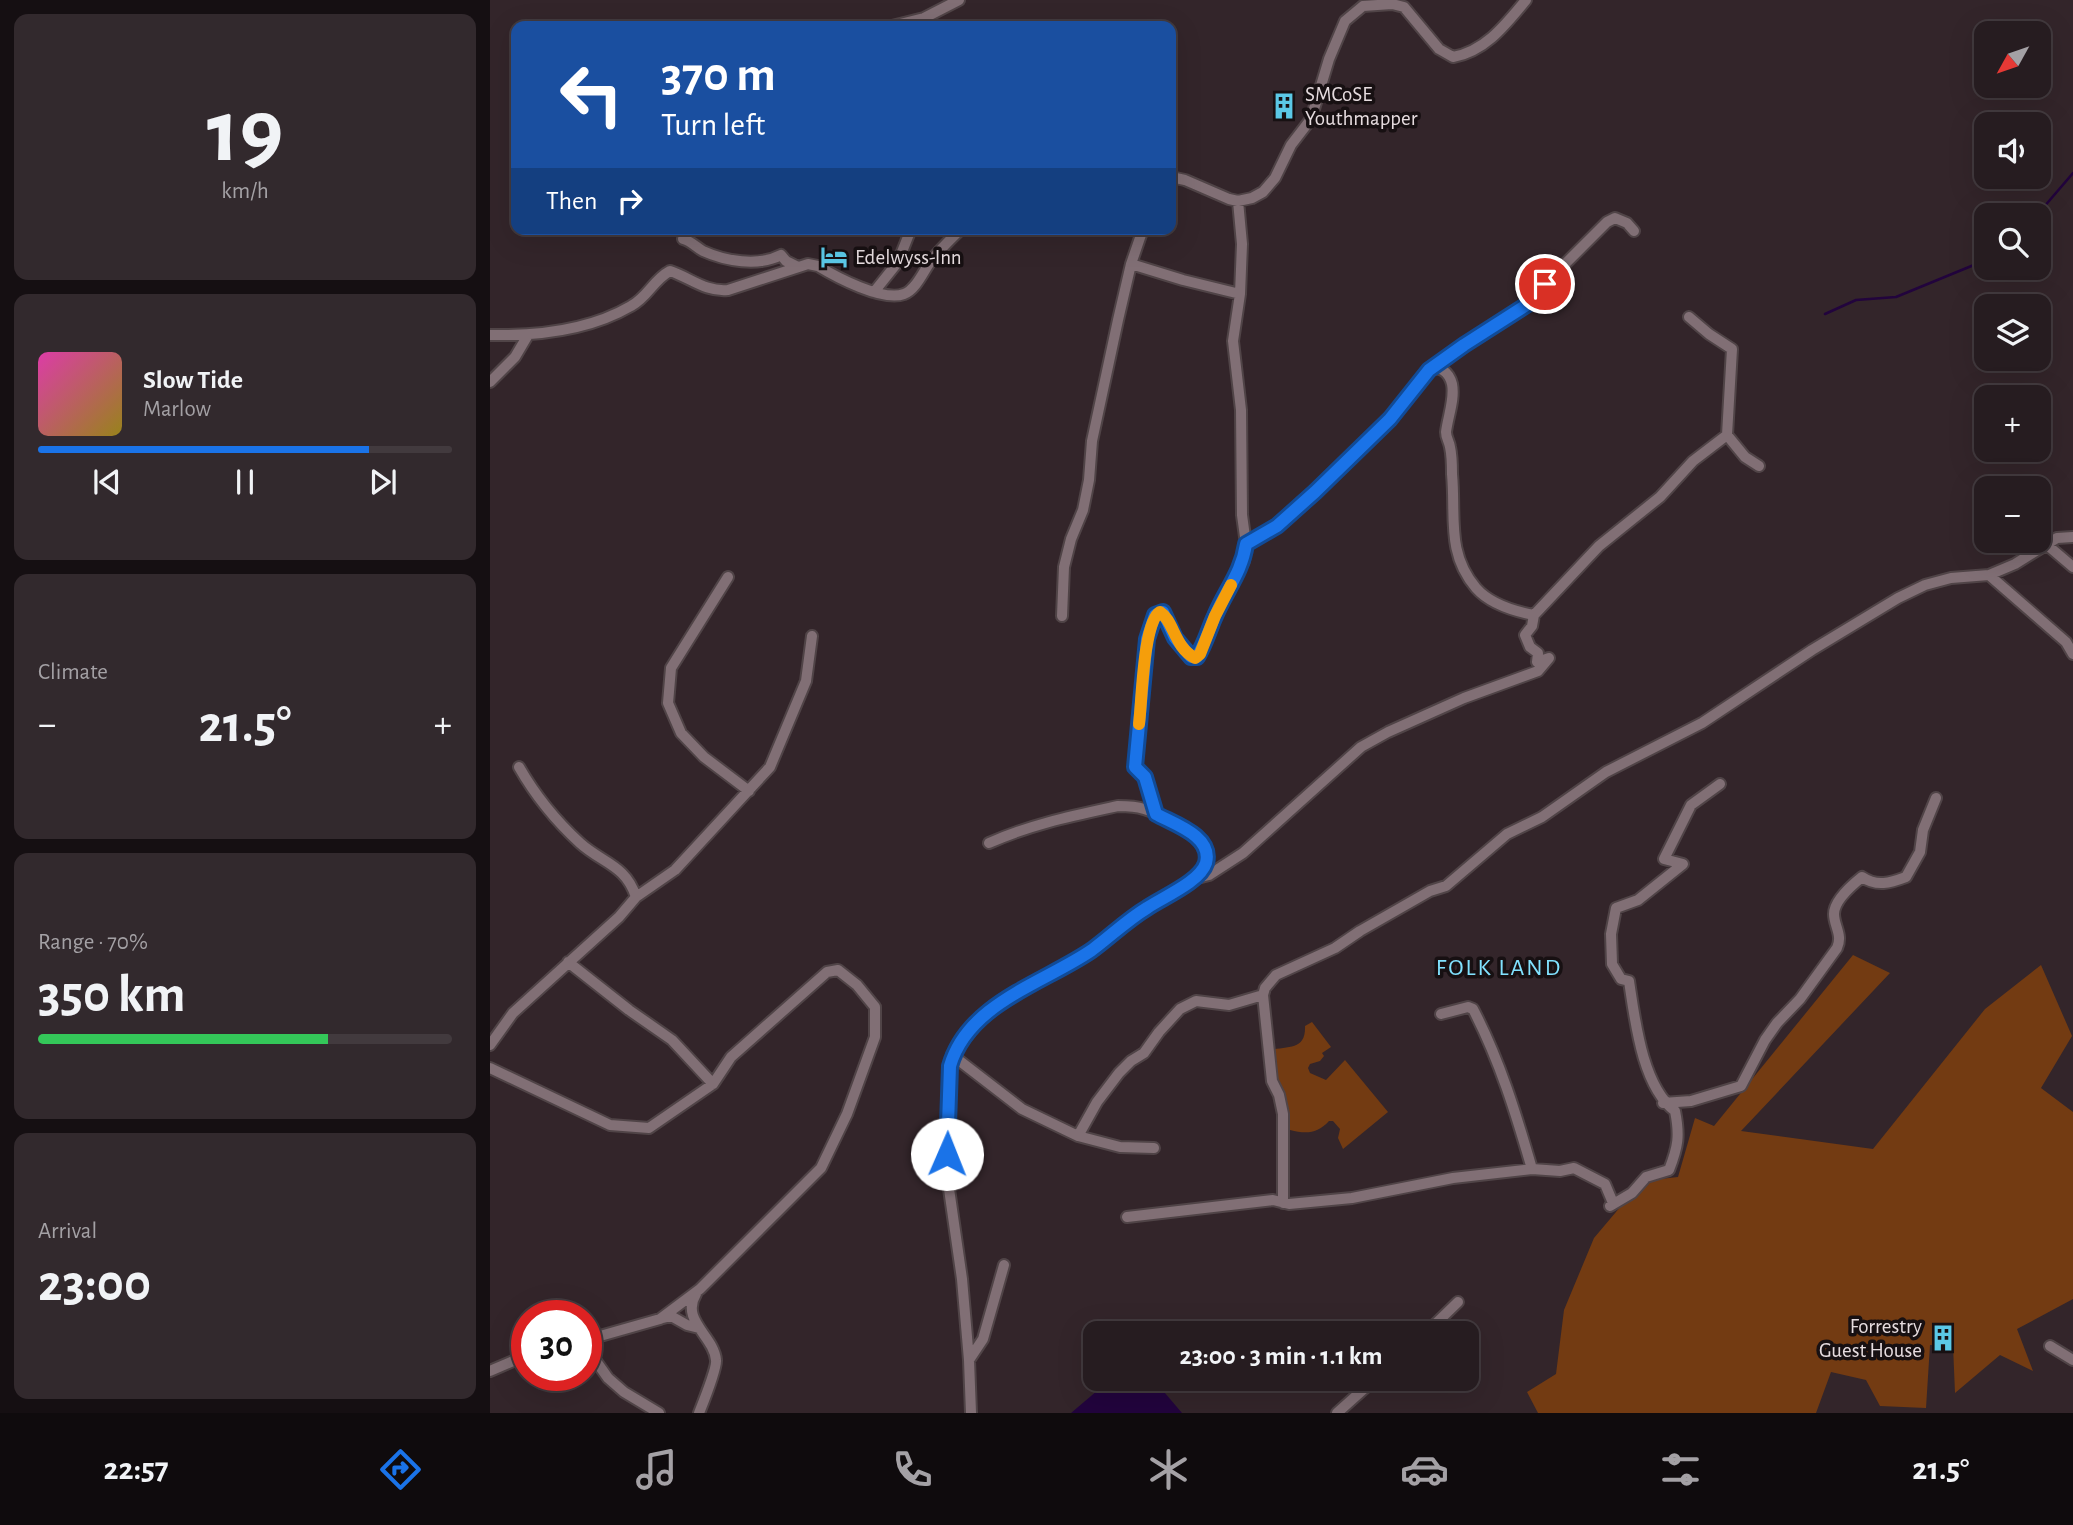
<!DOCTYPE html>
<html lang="en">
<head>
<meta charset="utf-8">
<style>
	body { margin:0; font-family:"Alegreya Sans",sans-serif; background:#32292d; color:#f1f3f6; height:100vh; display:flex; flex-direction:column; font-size:26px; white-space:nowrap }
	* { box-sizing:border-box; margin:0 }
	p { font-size:23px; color:#a4a1a5 }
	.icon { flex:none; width:38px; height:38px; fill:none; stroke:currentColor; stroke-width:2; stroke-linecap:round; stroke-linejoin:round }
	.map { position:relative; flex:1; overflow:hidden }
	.details { display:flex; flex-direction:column; gap:14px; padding:14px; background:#150f12; width:490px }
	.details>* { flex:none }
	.guide { position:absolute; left:21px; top:21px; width:665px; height:214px; border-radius:14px; box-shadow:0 7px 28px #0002,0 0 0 2px #423a3e; background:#1a4fa0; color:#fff; overflow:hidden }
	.needle { width:46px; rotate:230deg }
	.controls { position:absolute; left:1484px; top:21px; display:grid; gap:14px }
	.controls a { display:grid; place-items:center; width:77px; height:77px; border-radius:14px; background:#261c20; box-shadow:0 7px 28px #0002,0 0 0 2px #423a3e; font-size:35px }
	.speed { position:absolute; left:21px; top:1300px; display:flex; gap:14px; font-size:35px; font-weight:700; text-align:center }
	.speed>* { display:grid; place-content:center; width:91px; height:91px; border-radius:50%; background:#261c20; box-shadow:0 7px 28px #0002,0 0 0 2px #423a3e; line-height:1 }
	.speed .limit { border:10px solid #d22; background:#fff; color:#111 }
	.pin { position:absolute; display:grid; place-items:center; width:60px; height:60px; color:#fff; margin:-30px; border:4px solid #fff; border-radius:50%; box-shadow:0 2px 7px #0007 }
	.me { position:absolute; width:77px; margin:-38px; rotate:1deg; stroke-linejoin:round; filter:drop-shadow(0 0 5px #0008) }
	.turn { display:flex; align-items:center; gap:24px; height:147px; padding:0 35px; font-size:32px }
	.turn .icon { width:91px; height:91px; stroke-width:2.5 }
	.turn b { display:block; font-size:49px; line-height:60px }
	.then { display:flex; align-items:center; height:66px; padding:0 35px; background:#0003; gap:14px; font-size:26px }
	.big { font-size:52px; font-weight:700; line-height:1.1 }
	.details .card { flex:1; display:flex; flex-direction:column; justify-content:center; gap:10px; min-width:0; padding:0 24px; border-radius:14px; background:#32292d }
	.details .dial { align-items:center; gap:0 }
	.dial b { font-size:91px; line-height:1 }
	.song { display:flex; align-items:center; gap:21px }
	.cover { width:84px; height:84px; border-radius:10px; background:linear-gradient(135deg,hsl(320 70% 55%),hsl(50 70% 35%)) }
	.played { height:7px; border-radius:4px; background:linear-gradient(90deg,#1a73e8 80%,#423a3e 80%) }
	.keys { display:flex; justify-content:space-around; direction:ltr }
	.heat { display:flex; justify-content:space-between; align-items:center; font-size:38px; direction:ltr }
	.charge { height:10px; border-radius:5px; background:linear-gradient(90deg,#34c759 70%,#423a3e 0) }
	.trip { position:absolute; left:593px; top:1321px; width:396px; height:70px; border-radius:14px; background:#261c20; box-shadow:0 7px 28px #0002,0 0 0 2px #423a3e; font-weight:700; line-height:70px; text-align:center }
	.tab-bar { display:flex; height:112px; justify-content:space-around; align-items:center; background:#0f0b0d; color:#a4a1a5 }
	.tab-bar .icon { width:49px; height:49px }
	.tab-bar .current { color:#1a73e8 }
	.tab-bar b { font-size:32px; color:#f1f3f6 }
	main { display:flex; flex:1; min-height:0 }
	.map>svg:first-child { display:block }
	.green { fill:#733b12 }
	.water { fill:#22043d }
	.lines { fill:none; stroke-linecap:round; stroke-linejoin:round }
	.stream { stroke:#22043d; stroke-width:2.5 }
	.minor-casing { stroke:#504447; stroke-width:14 }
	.minor { stroke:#816f75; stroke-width:10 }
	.route-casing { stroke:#114b97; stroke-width:18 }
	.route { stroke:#1a73e8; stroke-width:12 }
	.slow { stroke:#f59e0b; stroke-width:12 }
	.labels { text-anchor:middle; stroke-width:7; stroke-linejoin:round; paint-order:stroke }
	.poi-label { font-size:21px; fill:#e6dcdf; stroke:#171012; text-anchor:start }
	.quarter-label { font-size:24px; letter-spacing:2px; fill:#81e2ff; stroke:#171012 }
</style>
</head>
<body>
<main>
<section class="details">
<div class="card dial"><b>19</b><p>km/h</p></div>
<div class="card">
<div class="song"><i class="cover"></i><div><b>Slow Tide</b><p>Marlow</p></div></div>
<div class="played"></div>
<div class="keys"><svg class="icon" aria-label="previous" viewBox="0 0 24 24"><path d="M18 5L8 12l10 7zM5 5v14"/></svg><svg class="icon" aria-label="pause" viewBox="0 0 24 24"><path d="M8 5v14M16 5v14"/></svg><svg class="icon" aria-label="next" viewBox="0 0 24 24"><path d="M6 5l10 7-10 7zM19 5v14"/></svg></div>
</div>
<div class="card"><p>Climate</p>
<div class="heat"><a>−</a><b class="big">21.5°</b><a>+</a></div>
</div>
<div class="card"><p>Range · 70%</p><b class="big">350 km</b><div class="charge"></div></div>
<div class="card"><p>Arrival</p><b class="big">23:00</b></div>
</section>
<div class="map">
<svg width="1583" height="1413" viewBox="0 0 1583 1413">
	<rect width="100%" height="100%" fill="#33252a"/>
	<path class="green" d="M1363,955L1400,973L1251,1131L1383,1149L1495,1009L1551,965L1582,1036L1551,1088L1583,1112V1299L1527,1329L1543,1371L1510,1355L1465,1393L1463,1345H1440L1436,1408L1390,1406L1376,1380L1341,1372L1326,1413H1048L1037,1392L1066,1374L1074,1310L1104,1238L1142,1193L1161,1180L1188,1177L1205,1118L1224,1126Z
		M822,1022L841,1047L832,1053L834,1056L830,1061L820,1064L818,1068L820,1073L836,1080L855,1060L898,1112L853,1149L848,1138L850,1129L843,1121H839C827,1134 816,1134 800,1130L792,1135L780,1050C799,1046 816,1050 815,1026Z"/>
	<path class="water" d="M621,1379H663L692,1413H581Z"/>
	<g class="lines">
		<path class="stream" d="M1547,215L1583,173
			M1335,314L1366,300L1406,297L1496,260"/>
		<g class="minor-casing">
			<path id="minor" d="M402,26L434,18L469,0
				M681,177L695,180L739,199L748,201L762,198L773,192L785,178L801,145L821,119L839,59L855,21L873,6L902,4L914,7L949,49L963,57C996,51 1016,24 1036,0
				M193,239C201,241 206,247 213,251C235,261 268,267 291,255L296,261L308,267
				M641,264L693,280L750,294
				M384,292L408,262L421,229
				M0,335C47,336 100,330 141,306C158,297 163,280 180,271C201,278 215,292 238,290L318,264L328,266C346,277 393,302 414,294C426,290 434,270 441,261C450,249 461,239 471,229
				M945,367L973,345L1038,304L1055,284L1117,222L1125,218L1137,223L1144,231
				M0,382L25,357L38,335
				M1237,435L1255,457L1269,466
				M756,544L787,526L825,492L900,419L939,370C950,365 959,372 962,384C965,399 958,416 956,432C956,438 959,441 960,447C962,456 962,465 962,474C966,516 956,553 986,588C1000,604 1023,611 1044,615
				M1556,544L1583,567
				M1499,575L1576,642L1583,654
				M238,577L181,668L178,703L191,733L214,757L259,791
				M572,616L574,567L581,539L593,510L599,480L602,441L628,320L641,264L653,229
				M29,767C45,795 66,821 90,843C112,863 136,865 146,897
				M666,815L655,777L648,771L645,761L657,639L665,615L670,612L674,614L685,638L701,657H707L722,628L725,616L754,561L756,544L752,515L751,410L743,341L750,294L752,244L748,201
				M707,878L719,875L753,853L871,747L898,732L974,698L1048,671L1059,658L1047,662L1048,653L1040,647L1035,635L1042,626L1044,615L1109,546L1170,497L1203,461L1237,435L1242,349L1219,334L1199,317
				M78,962L139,1010L182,1040L223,1084
				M773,995L782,1081L789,1095L793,1114V1203
				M951,1014L978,1007L983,1009C1010,1061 1026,1114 1042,1169
				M0,1045L23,1013L129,917L146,897L185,870L280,767L316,681L322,636
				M462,1055C476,1038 487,1020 504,1007C534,985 570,971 601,950C620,937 636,921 656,908C671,898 692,891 706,878C741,847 678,816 654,809C645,806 637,806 628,806C582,816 542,824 499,843
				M0,1068L120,1125L159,1128L223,1084L241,1057L337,972L348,970L367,985L385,1007V1037L357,1114L331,1168L210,1289L170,1319L96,1340
				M1173,1103L1201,1101L1251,1086L1275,1040L1287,1023L1310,999L1347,948C1353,935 1344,926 1344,914C1344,901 1362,885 1372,877C1387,887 1400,883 1416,877L1430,852L1433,830L1446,798
				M588,1136L630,1147L664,1148
				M1120,1206L1142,1193L1156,1177L1179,1170C1188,1147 1190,1136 1185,1111C1152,1086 1145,1020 1139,981L1131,979L1122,964L1121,934L1126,908L1148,900L1193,864L1174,859L1201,805L1230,784
				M637,1217L783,1200L799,1204L862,1198L963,1178L1042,1169L1070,1171L1084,1168L1115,1184L1123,1203
				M206,1294C190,1320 224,1336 226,1360C227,1367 213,1403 209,1413
				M173,1318L181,1316L197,1325L209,1328
				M935,1334L968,1302
				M1560,1346L1583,1360
				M96,1347L118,1378L134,1392L169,1413
				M479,1360L493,1339L514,1265
				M0,1371L37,1355
				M481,1413L479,1360L472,1279L457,1175L458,1079L462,1055L532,1109L588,1136L607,1102L629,1073L641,1061L654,1053L669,1032L690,1009L706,1001L739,1005L773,995L775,988L786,975L845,948L870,931L940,891L956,886L1017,834L1052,817L1116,772L1212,723L1322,650L1408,598L1435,585L1461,578L1499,575L1525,564L1567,538L1583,537
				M847,1413L885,1379"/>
		</g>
		<use href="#minor" class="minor"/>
	</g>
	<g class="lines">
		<g class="route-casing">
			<path id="route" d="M457,1154L460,1066C478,1003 554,983 602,950C621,936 637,920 657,908C673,897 710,882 716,863C723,836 684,824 666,814L655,777L645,767L657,639L665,615L673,612L685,638L701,657H707C715,644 719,629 725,616C736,590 752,572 756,544L787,526L825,492L900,419L939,370L974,345L1038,304L1055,284"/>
		</g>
		<use href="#route" class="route"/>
		<path class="slow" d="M649,724C652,702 653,622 670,612C684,621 684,647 705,658L710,654L725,616L741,585"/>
	</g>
	<defs>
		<g id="building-bare" transform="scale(2.1)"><path d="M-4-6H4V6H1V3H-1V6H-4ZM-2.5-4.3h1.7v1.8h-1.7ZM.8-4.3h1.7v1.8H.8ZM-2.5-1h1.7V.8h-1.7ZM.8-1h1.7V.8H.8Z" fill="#5bc8e6" stroke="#171012" stroke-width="2.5" paint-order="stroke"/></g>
		<g id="hotel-bare" transform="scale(2.1)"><path d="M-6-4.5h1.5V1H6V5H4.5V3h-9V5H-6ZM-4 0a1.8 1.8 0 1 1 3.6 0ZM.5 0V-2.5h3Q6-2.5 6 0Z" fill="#5bc8e6" stroke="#171012" stroke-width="2.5" paint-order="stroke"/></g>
	</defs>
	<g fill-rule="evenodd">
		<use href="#building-bare" x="794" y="106"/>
		<use href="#hotel-bare" x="344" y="257"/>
		<use href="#building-bare" x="1453" y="1338"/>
	</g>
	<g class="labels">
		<g class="poi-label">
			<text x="815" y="101">SMCoSE<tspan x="815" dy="24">Youthmapper</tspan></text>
			<text x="365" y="264">Edelwyss-Inn</text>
			<text x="1432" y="1333" text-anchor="end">Forrestry<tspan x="1432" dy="24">Guest House</tspan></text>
		</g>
		<g class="quarter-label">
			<text x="1009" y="975">FOLK LAND</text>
		</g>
	</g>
</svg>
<div class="controls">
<a><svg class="needle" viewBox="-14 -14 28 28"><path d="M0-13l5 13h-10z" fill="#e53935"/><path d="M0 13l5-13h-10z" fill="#a4a1a5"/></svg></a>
<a><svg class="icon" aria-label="sound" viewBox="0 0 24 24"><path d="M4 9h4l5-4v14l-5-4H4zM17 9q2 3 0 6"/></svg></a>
<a><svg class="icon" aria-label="search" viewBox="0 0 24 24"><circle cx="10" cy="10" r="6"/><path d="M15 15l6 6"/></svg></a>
<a><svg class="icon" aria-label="layers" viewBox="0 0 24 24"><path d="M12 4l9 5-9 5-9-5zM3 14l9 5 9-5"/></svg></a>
<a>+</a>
<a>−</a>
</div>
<div class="speed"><div class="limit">30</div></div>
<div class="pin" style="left:1055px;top:284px;background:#d93025"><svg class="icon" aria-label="arrive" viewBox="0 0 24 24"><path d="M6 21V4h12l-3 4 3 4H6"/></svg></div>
<svg class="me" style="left:457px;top:1154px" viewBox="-20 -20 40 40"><circle r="19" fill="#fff"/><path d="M0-13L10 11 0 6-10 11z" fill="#1a73e8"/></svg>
<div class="trip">23:00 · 3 min · 1.1 km</div>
<div class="guide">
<div class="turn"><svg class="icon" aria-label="left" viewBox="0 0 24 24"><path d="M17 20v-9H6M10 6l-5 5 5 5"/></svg><div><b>370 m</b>Turn left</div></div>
<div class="then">Then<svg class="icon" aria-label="right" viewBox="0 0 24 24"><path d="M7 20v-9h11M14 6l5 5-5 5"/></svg></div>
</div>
</div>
</main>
<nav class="tab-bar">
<b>22:57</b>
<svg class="icon current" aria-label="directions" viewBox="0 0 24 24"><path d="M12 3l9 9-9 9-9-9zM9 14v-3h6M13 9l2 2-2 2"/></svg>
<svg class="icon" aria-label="music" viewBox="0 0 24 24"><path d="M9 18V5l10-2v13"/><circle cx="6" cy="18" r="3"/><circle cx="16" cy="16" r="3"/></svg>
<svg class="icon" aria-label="phone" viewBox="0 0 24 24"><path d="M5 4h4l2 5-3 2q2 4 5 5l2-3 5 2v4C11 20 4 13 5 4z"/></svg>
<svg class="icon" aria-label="climate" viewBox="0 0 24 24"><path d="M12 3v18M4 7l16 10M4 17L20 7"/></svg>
<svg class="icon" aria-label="car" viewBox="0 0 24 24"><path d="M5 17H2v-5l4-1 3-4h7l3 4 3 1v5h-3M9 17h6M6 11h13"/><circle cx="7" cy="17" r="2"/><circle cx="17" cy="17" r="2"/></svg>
<svg class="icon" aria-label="filters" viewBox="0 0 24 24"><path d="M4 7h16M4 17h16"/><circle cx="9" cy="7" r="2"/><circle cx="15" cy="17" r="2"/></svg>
<b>21.5°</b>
</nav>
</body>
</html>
